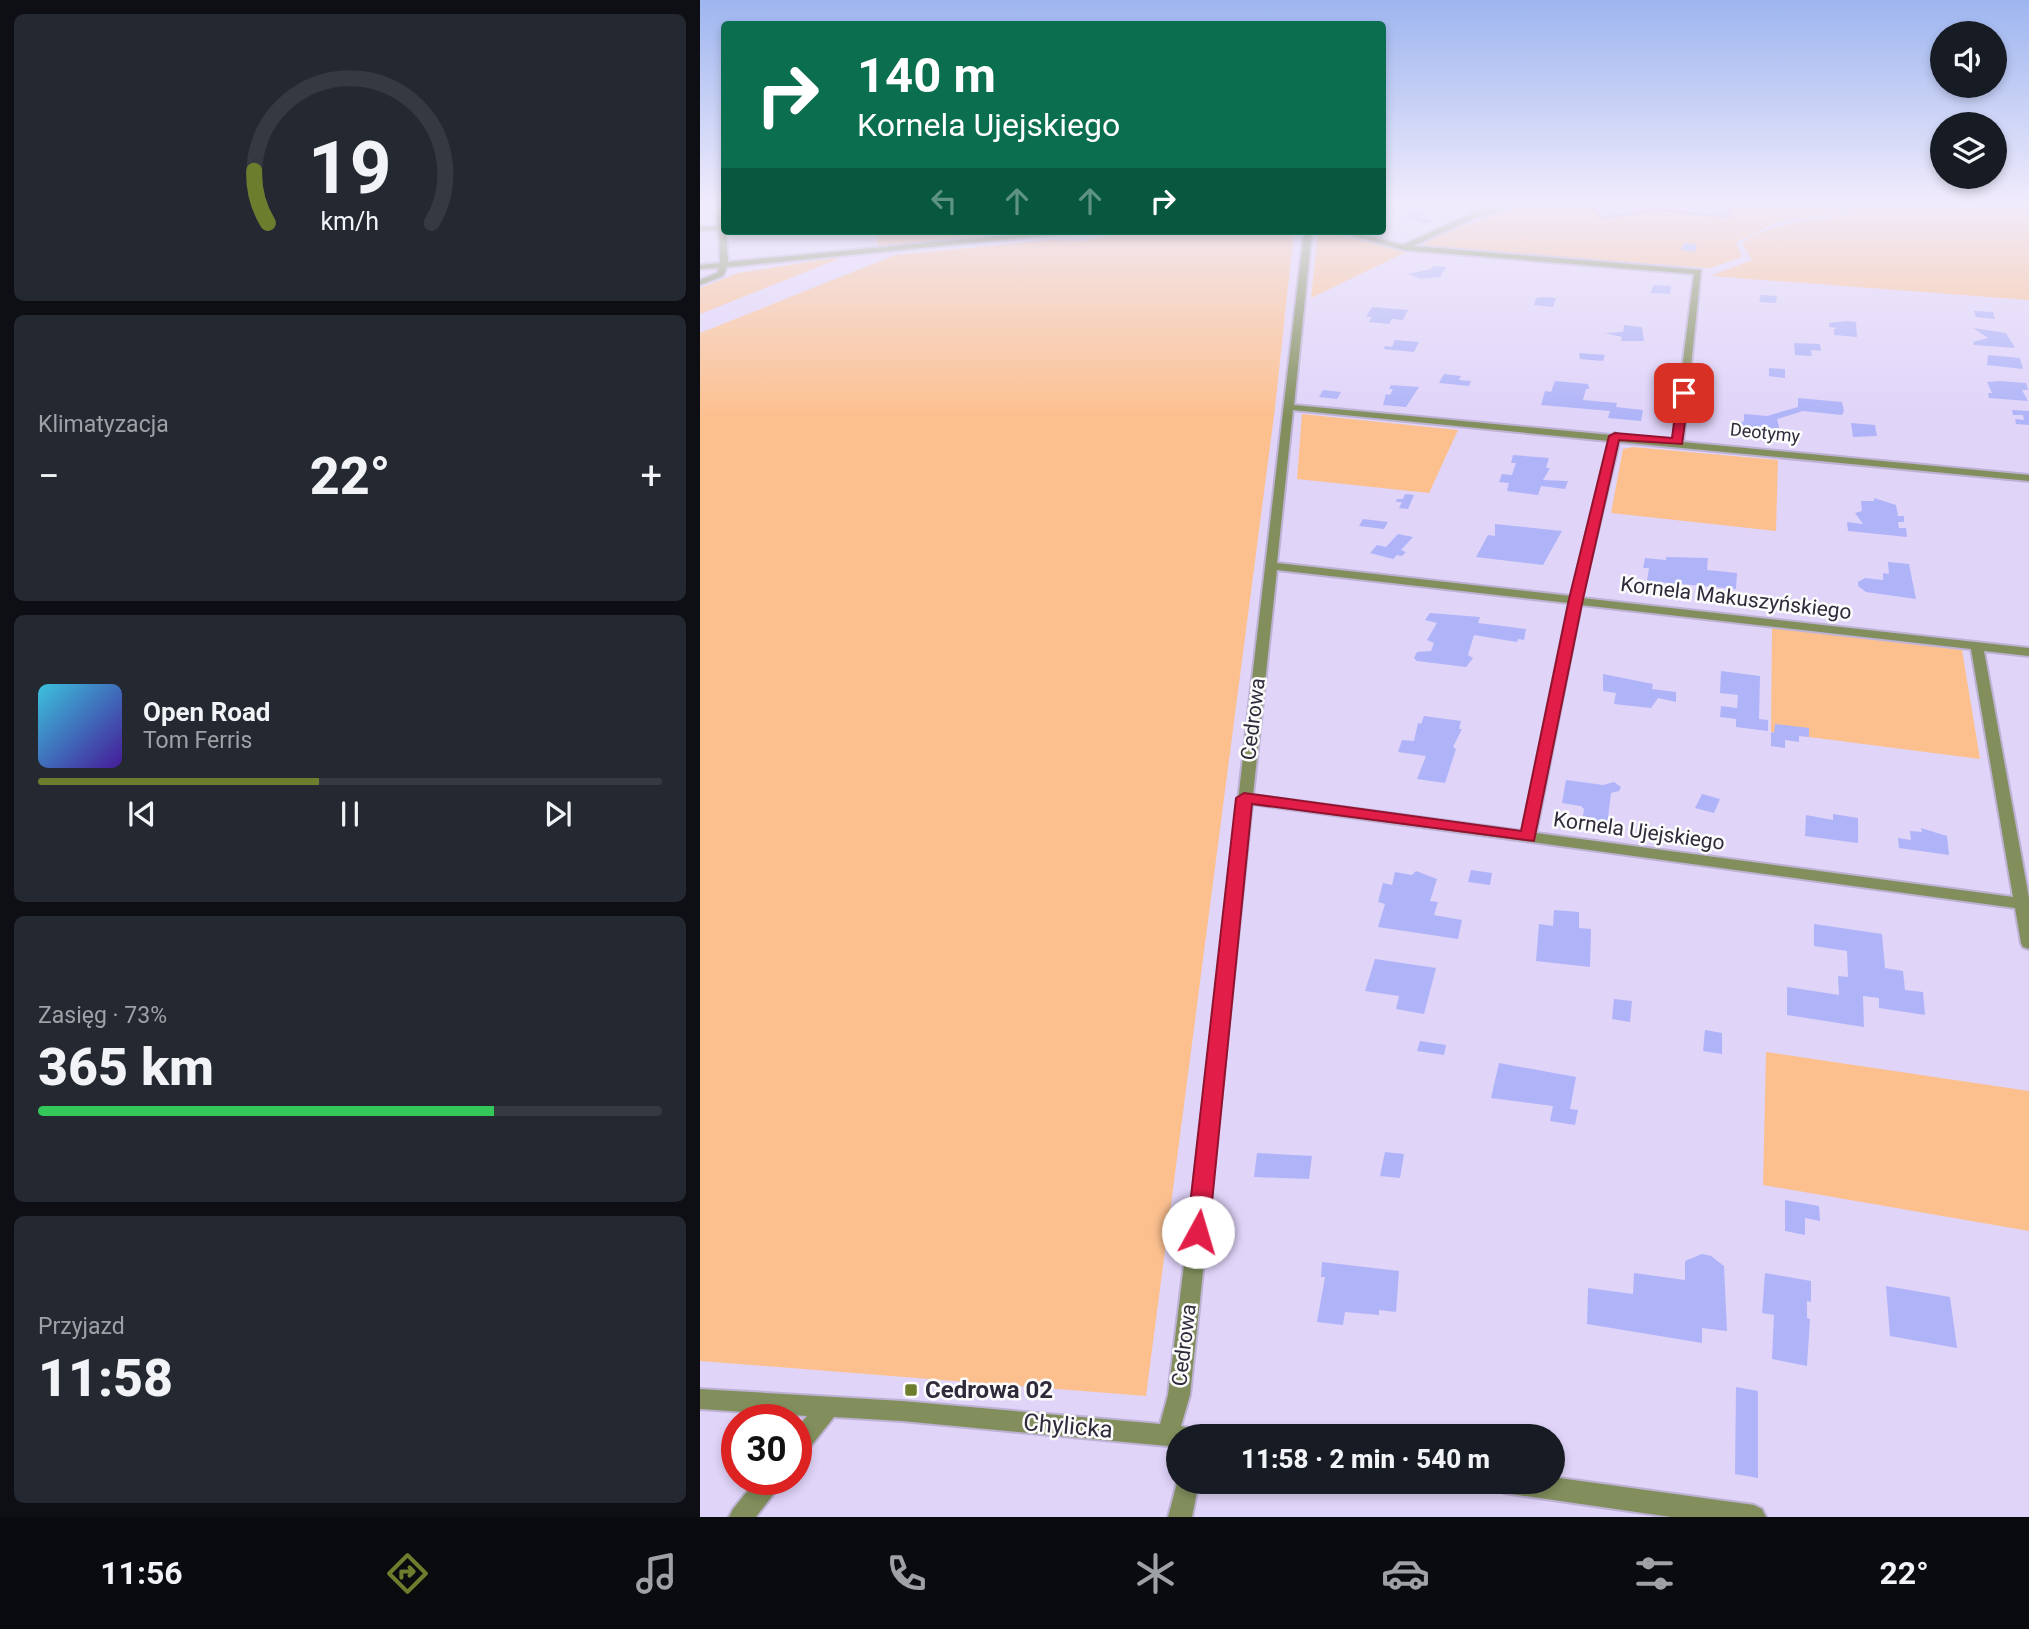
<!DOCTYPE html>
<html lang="pl">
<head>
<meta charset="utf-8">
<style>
	body { margin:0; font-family:Roboto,sans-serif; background:#242831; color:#f1f3f6; height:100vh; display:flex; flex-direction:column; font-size:26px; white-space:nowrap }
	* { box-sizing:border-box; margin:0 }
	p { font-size:23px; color:#9ea1a6 }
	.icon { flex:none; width:38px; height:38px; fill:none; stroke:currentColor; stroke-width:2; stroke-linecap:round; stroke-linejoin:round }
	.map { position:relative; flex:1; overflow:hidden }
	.details { display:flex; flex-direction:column; gap:14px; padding:14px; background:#0d0f14; width:700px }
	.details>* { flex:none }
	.banner { position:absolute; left:21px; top:21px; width:665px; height:214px; border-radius:7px; box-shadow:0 4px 10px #0003; background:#0b6e4f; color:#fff; overflow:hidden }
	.controls { position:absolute; left:1230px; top:21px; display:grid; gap:14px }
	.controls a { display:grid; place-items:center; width:77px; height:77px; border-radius:50%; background:#171b24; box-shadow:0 4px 10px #0003; font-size:35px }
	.speed { position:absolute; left:21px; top:1404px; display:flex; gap:14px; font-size:35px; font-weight:700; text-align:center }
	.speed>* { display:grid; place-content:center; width:91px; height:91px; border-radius:50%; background:#171b24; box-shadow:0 4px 10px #0003; line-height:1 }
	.speed .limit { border:10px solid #d22; background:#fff; color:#111 }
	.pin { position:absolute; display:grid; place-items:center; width:60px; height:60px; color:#fff; margin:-30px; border-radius:14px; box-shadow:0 4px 10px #0006 }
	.me { position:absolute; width:77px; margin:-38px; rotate:6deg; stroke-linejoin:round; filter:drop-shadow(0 0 5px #0008) }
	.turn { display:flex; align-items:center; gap:24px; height:147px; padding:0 21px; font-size:32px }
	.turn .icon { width:91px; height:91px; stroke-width:2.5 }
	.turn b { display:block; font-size:49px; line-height:60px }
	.lanes { display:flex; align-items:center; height:66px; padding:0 21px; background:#0003; justify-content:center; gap:35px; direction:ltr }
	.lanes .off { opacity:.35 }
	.big { font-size:52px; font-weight:800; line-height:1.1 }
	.details .card { flex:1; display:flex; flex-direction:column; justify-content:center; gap:10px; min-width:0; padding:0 24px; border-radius:10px; background:#242831 }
	.details .dial { align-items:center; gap:0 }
	.dial svg { height:182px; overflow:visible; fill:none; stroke:#363941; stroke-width:7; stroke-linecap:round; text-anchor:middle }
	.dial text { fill:#f1f3f6; stroke:none }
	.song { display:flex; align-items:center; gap:21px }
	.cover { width:84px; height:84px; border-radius:10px; background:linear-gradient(135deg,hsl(190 70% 55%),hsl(260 70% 35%)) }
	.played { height:7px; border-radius:4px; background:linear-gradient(90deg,#6c7e2d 45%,#363941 45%) }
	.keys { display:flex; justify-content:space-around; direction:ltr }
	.heat { display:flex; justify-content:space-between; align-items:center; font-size:38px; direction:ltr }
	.charge { height:10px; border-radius:5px; background:linear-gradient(90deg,#34c759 73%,#363941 0) }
	.trip { position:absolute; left:466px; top:1424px; width:399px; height:70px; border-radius:35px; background:#171b24; box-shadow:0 4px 10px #0003; font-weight:800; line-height:70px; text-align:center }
	.menu { display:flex; height:112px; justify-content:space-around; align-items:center; background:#090b0e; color:#9ea1a6 }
	.menu .icon { width:49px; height:49px }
	.menu .on { color:#6c7e2d }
	.menu b { font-size:32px; color:#f1f3f6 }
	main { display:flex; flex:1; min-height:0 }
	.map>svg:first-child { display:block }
	.green { fill:#fcc08f }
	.water { fill:#ceb6fa; stroke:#9f8cc1; stroke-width:2 }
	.building { fill:#afb4f8 }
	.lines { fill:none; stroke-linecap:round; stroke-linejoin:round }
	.minor-casing { stroke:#bdb2d3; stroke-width:4 }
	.minor { fill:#828f5d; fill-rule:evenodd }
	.route { fill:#e11d48; stroke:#92132f; stroke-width:2 }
	.poi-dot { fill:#6c7e2d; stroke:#fcfcfc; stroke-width:2.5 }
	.labels { text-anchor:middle; stroke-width:5; stroke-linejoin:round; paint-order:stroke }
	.far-street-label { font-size:18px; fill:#302a3b; stroke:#fcfcfc }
	.street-label { font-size:21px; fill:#302a3b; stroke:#fcfcfc }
	.near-poi-label { font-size:24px; font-weight:bold; fill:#302a3b; stroke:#fcfcfc; text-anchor:start }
	.near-street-label { font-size:24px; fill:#302a3b; stroke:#fcfcfc }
</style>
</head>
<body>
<main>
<section class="details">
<div class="card dial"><svg viewBox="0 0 100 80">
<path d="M14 69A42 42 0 1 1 86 69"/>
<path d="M14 69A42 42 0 0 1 8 46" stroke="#6c7e2d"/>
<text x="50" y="56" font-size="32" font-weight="700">19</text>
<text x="50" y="72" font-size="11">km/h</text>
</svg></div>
<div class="card"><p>Klimatyzacja</p>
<div class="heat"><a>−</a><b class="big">22°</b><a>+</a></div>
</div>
<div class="card">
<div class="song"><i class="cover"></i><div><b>Open Road</b><p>Tom Ferris</p></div></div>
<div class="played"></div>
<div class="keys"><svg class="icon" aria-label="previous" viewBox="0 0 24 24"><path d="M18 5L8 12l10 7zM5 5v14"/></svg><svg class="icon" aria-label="pause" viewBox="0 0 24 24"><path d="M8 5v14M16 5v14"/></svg><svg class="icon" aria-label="next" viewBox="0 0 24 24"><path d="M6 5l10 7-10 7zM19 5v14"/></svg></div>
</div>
<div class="card"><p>Zasięg · 73%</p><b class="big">365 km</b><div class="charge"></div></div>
<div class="card"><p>Przyjazd</p><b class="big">11:58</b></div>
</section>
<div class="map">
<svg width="1329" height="1517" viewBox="0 0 1329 1517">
	<rect width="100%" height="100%" fill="#e0d4f9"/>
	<path class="green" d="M828,203H904L892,208L902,218L956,210L1029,217L1035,203H1329V300L1010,276L1052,260L1042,244C1058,224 1129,218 1156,214L1151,212L1077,222L1036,242L1042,257L1010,268L719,247L740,235Z
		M177,231H304L306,235L178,246Z
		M427,231H594L575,408L446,1396L0,1361V333L195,255L351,240L384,241Z
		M626,231L706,252L611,298L618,233Z
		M146,256L0,314V288L38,273Z
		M602,414L758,430L729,493L597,479Z
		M933,447L1078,460L1076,531L911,513L923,449Z
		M1072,628L1262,650L1280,759L1071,732Z
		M1066,1052L1329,1091V1231L1063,1185Z"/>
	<path class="water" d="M904,203H1035L1029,217L956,210L902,218L892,208Z"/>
	<path class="building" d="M718,206L736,210L720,217L734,221L725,224L701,217L708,215L702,213Z
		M984,243L997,244L995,252L981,250Z
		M732,266L746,267L740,277L721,279L708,274L731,269Z
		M954,285L971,286L970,294L950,293Z
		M1061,295L1077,296L1076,303L1059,302Z
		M836,298L845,297L856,298L853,307L834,305Z
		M672,307L708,310L703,320L692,319L689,324L669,322L672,317H666Z
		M1274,311L1293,312L1295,319L1276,317Z
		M1146,321L1156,322L1157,337L1134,335V329L1138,328L1129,327V323Z
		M924,325L942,327L944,341H921L922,337L905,333L923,332Z
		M1273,328L1306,333L1315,348L1274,345L1273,342L1288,338Z
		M695,340L719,342L714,352L684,349L685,346L692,347Z
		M1094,343L1120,344L1121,351L1111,350L1112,356L1095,355Z
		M879,353L905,355L903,361L880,359Z
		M1288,355L1320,358L1323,369L1287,365Z
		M1069,368L1085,369V378L1069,376Z
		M744,374L761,376L759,380L771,381L769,386L739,383Z
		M855,381L888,384L889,389H886L883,400L917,403L916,407L943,410L941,421L908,418L910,411L841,405L845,391L851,392Z
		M1299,381L1326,383L1328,390H1322L1328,401L1289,398L1288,393H1292L1287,382Z
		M691,385L719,387L706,407L683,405L686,394L690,395L693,389H689Z
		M623,390L641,392L637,399L619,397Z
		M1098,398L1142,402L1144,411L1142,415L1103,411L1077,419L1080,431L1077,430V436L1043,432L1044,426L1039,424L1044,421V414L1067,416L1098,407Z
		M1312,410L1329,411V425L1316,424L1315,419L1324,420L1323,415H1313Z
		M1151,423L1175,425L1177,436L1153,437Z
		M813,455L849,458L846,468H850L843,480L868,481L865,489L841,486L838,495L807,491L809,483L799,482L802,474L812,475L816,463H811Z
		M705,494L714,495L708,509L699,508L702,502H696L697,499H703Z
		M1174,498L1196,505L1198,516H1204V522H1198L1199,528H1206L1207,537L1148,531L1147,522L1163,524L1155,513L1162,511L1161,501H1174Z
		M663,519L688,522L684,529L659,526Z
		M795,524L862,531L843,565L776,557L788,535L795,536Z
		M698,534L713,537L701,550L706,552L702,556L697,555L693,559L670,553L677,545L686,547Z
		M966,557L1008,558L1007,570L1037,573L1036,589L947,581L949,568H943L945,558L966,560Z
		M1188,562L1209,564L1216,599L1166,592L1158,586V582L1165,578L1183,580V573L1189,574Z
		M730,613L780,617L778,623L826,629L824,640L818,639L817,642L774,635L768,655L773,658L766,667L717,661L714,658L717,652L731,651L734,643L727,640L737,623L725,620Z
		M1021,671L1060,676L1059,719L1068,720V731L1036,727V719L1020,717L1021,706L1037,708L1038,695L1020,693Z
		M903,674L953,684L952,689L976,692V702L958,698L951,708L914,704L916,693L903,691Z
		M724,716L761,721L759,729H762L753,747L756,749L745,783L717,779L726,756L698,752L702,740L714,741L718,723L721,724Z
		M1075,724L1109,728V737L1099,736V742L1085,740V748L1071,746V732L1074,733Z
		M866,780L903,785L914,782L921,787L919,791L911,793L907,826L882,822L884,809L881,806L862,803Z
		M1002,794L1020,799L1014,813L995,808Z
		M1133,814L1158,818V843L1105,836L1106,815L1133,820Z
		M1221,828L1247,836L1249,855L1199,848L1198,838L1211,840L1210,831L1222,832Z
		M771,870L792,873L790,885L768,882Z
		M716,871L737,879L730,901L738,902L734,915L762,920L758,939L678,927L685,904L678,902L683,883L692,885L695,872L712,875Z
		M854,910L879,912V928L891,929L890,967L836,961L839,924L853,926Z
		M1114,924L1182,934L1185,968L1203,971L1205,990L1223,992L1225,1015L1179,1008V998L1163,996L1164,1027L1087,1015V987L1139,995L1138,976L1148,977L1147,951L1114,946Z
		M675,959L736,968L724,1014L696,1009L699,996L665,991Z
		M914,999L932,1001L930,1022L912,1019Z
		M1005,1030L1022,1033V1054L1003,1051Z
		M720,1041L746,1045L744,1055L717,1051Z
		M799,1063L876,1077L870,1109L878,1110L875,1125L850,1121L853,1106L791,1098Z
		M685,1152L704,1154L700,1178L680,1176Z
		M557,1153L612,1156L609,1179L554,1177Z
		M1085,1200L1119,1206L1120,1221L1105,1218V1235L1085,1231Z
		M1002,1254L1011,1256L1024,1266L1027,1331L1002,1328V1343L887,1324L888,1288L933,1294L934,1273L985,1280V1261Z
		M622,1262L699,1271L696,1312L679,1310V1315L645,1312L643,1325L617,1322L625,1277H621Z
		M1065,1273L1111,1281V1302L1107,1301V1318L1110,1319L1107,1366L1072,1359L1074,1315L1062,1313Z
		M1186,1286L1250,1297L1257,1348L1190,1336Z
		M1036,1387L1058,1391V1478L1035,1474Z"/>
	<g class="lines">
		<g class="minor-casing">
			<path id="minor" d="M17,203H24L28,262L350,231H377L373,233L27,267L23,276L0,285V280L17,273L19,268L0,269V265L20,263L19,230L0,231V227L18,226Z
				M803,206L806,210L778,217L713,246L1001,270L983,442L1329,475V481L919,442L882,598L1329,648V656L1284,651L1329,898V949L1323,947L1321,943L1315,908L552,804L490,1395L481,1426L493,1429L496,1437H478V1447L202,1421L134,1417L104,1455L96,1458V1429L107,1416L0,1409V1389L202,1401L460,1424L468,1395L488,1232L604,231H612L594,405L911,435L915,433L920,436L973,441L994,274L704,250L635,231H648L703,245L772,213ZM593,410L909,441L871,596L577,563ZM577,570L869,603L822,831L553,795ZM881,605L1271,649L1313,897L836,833Z
				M852,1477L1054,1505L1062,1509L1066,1517H971L804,1493L796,1490L793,1482H852Z
				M57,1479H82L79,1487L56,1517H29L33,1509Z
				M478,1479V1482H499L492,1517H468Z"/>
		</g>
		<use href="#minor" class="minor"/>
	</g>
	<linearGradient id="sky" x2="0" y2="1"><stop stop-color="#9db5ef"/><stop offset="0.49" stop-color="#f1ecfc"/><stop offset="1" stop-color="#f1ecfc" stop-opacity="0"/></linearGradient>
	<rect width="1329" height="416" fill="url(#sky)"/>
	<path class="route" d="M984,390L989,393L982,444L919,440L883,599L834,841L552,804L509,1232L506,1239L498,1242L490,1239L487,1232L536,798L544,793L821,831L869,599L909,436L915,433L972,438L978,393Z"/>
	<rect class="poi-dot" x="204" y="1383" width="14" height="14" rx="3.5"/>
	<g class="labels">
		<g class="far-street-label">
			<text transform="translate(1065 433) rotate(6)" y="6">Deotymy</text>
		</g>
		<g class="street-label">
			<text transform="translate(1036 598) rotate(7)" y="7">Kornela Makuszyńskiego</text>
			<text transform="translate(553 719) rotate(-83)" y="7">Cedrowa</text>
			<text transform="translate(939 831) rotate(8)" y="7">Kornela Ujejskiego</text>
			<text transform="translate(484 1345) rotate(-83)" y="7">Cedrowa</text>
		</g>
		<g class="near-poi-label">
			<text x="225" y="1398">Cedrowa 02</text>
		</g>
		<g class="near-street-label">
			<text transform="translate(368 1426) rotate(5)" y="8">Chylicka</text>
		</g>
	</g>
</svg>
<div class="controls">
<a><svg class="icon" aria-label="sound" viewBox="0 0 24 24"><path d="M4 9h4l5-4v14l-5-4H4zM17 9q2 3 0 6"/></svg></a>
<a><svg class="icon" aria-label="layers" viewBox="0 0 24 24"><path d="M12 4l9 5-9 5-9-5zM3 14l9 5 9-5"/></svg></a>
</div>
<div class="speed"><div class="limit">30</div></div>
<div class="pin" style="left:984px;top:393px;background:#d93025"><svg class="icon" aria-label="arrive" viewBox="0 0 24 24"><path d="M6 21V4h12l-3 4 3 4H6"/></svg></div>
<svg class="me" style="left:498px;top:1232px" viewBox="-20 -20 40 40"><circle r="19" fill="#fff"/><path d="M0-13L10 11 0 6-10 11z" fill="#e11d48"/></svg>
<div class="trip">11:58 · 2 min · 540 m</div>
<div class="banner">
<div class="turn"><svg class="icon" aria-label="right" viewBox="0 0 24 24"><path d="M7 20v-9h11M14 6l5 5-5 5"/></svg><div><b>140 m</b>Kornela Ujejskiego</div></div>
<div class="lanes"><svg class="icon off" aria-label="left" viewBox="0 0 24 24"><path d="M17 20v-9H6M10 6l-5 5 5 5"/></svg><svg class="icon off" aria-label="ahead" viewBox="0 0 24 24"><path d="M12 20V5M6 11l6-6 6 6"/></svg><svg class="icon off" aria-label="ahead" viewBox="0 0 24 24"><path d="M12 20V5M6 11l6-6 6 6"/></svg><svg class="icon" aria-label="right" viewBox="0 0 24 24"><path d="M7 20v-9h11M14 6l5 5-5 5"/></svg></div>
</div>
</div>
</main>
<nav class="menu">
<b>11:56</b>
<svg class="icon on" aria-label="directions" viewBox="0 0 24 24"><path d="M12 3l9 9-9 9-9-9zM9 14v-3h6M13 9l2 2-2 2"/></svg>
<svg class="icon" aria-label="music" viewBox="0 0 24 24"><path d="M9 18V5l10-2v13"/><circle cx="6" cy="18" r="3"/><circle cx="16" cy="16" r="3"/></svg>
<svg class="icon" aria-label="phone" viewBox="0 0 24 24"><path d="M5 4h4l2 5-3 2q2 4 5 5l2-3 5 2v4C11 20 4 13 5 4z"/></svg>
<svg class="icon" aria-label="climate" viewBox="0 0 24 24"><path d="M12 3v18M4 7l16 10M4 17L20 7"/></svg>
<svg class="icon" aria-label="car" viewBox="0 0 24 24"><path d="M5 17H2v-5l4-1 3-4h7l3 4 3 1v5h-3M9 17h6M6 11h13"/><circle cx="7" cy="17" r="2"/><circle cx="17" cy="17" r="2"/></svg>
<svg class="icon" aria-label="filters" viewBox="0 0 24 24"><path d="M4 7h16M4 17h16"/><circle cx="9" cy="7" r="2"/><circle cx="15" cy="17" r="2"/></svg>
<b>22°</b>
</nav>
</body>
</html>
